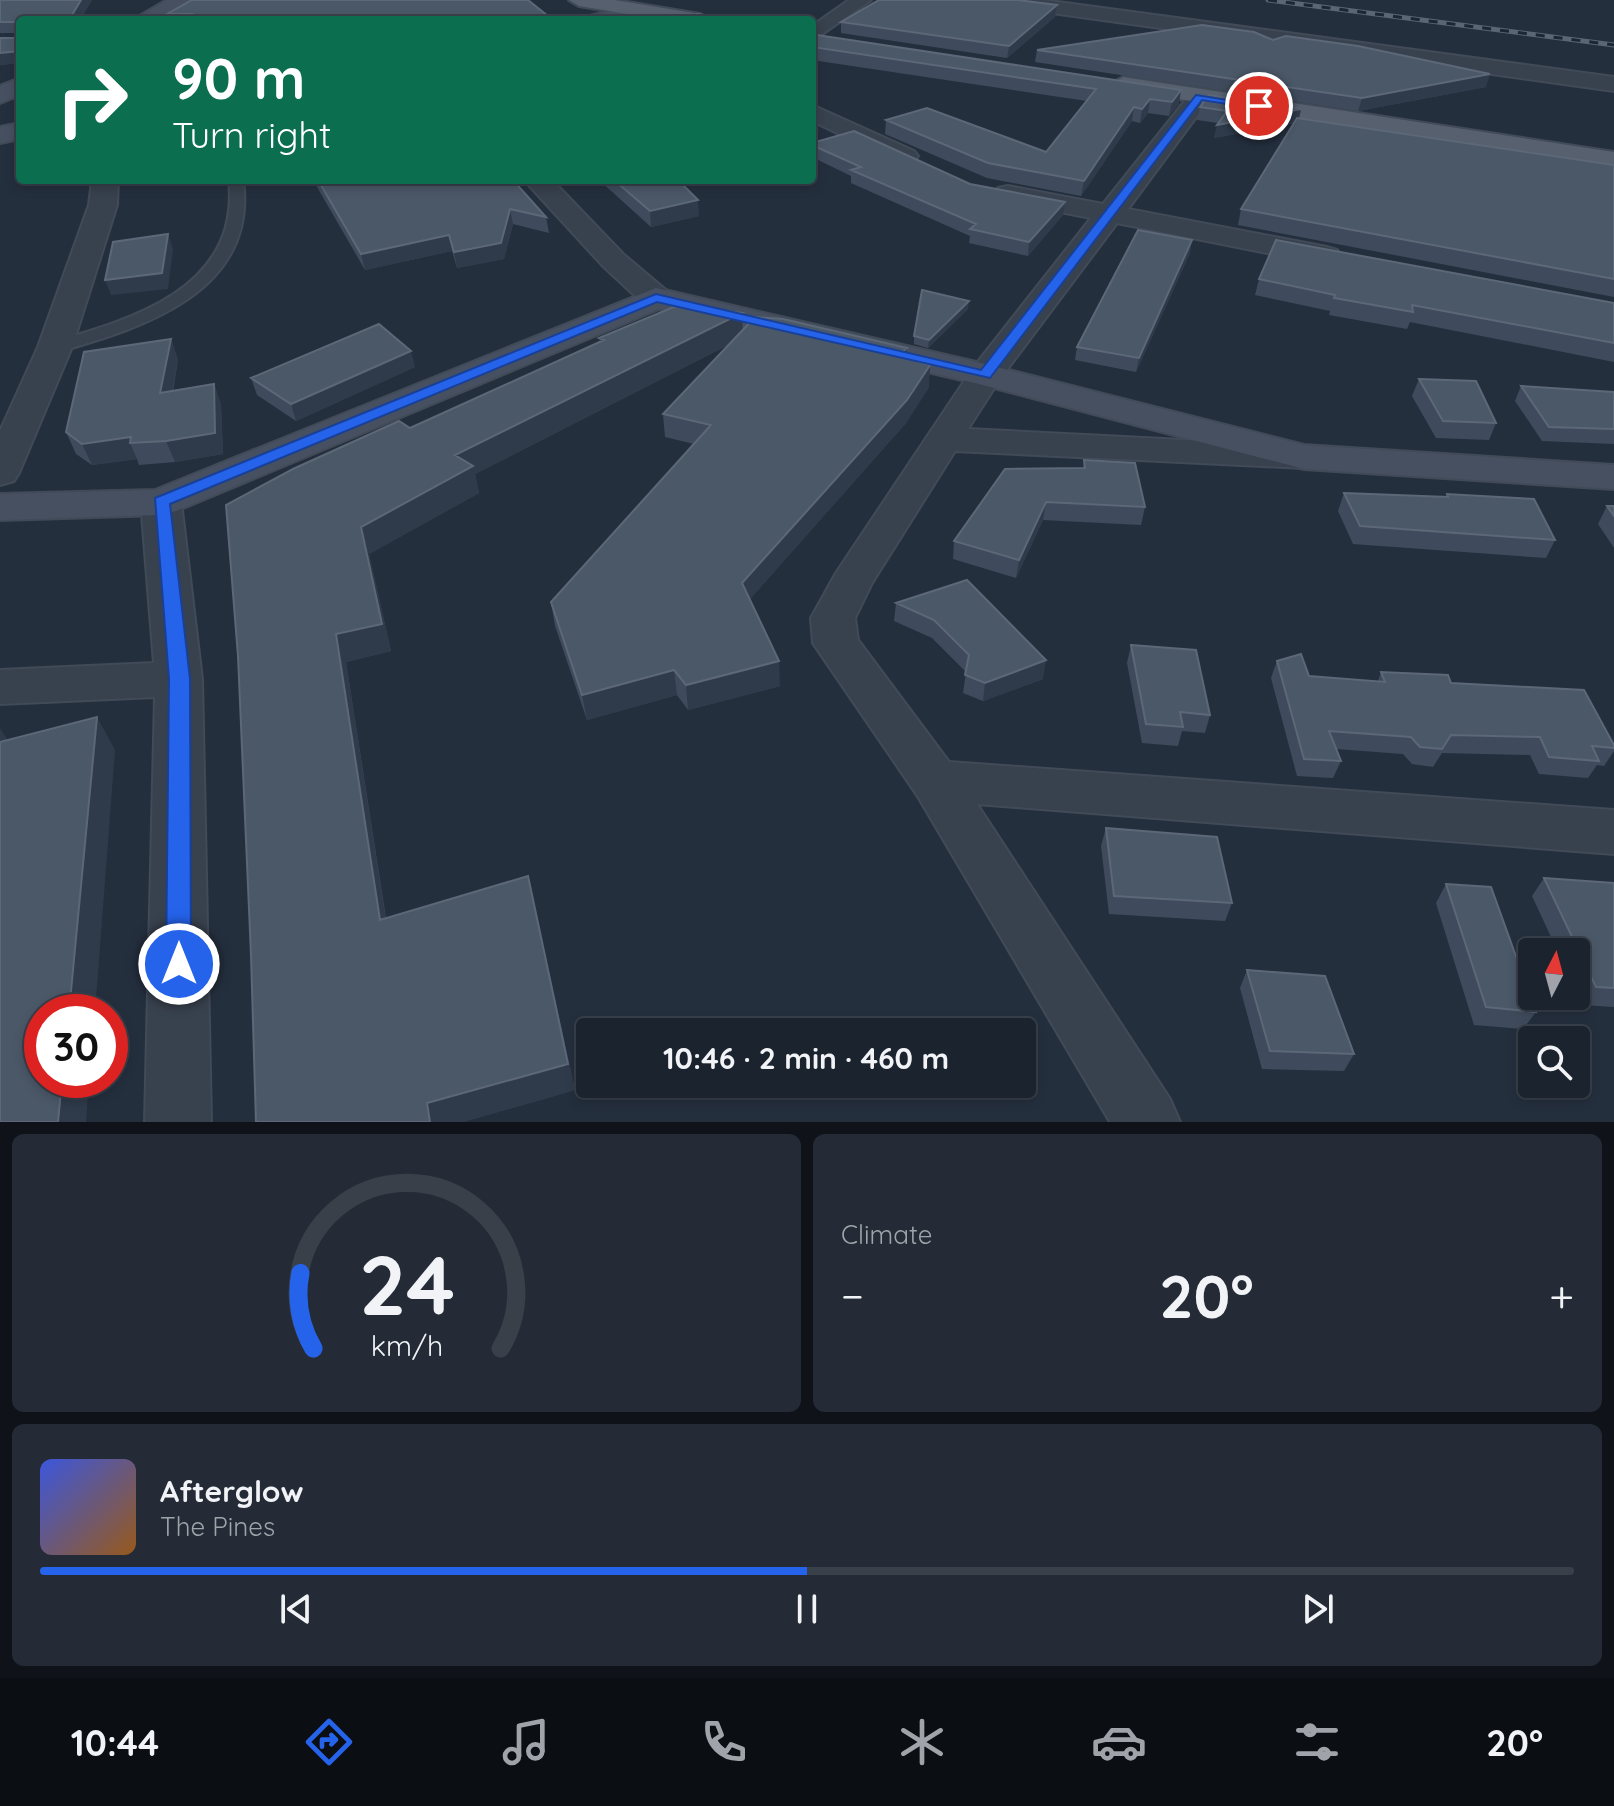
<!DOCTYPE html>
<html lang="en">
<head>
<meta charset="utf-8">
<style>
	body { margin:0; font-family:Quicksand,sans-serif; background:#242b36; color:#f1f3f6; height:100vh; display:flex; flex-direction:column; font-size:30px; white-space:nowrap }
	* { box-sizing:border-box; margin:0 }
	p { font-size:26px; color:#a0a4aa }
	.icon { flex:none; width:44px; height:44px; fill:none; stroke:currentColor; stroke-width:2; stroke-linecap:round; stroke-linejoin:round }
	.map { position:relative; height:1122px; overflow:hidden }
	.sheet { display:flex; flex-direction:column; gap:12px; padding:12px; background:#0f1319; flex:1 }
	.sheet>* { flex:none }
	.top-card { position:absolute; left:16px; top:16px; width:800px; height:168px; border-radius:8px; box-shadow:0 4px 12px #0003,0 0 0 2px #39404a; background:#0b6e4f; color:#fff; overflow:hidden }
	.needle { width:52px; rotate:6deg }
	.tools { position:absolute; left:1518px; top:938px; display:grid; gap:16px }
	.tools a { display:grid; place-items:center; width:72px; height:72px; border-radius:8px; background:#1b232e; box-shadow:0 4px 12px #0003,0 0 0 2px #39404a; font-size:40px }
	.speed { position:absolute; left:24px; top:994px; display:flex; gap:16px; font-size:40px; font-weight:700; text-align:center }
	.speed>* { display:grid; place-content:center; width:104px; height:104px; border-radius:50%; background:#1b232e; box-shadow:0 4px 12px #0003,0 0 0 2px #39404a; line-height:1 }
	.speed .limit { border:12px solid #d22; background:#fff; color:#111 }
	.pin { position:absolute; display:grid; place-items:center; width:68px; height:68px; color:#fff; margin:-34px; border:4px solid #fff; border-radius:50%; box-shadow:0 2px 8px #0007 }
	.me { position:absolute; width:88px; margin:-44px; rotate:0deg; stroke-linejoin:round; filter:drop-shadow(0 0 6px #0008) }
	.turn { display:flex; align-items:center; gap:28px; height:168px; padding:0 24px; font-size:36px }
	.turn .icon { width:104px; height:104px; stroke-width:2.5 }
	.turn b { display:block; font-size:56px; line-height:68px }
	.big { font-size:60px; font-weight:800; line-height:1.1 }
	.sheet .widget { flex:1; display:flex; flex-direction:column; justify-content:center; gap:12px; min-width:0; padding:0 28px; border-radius:12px; background:#242b36 }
	.sheet .dial { align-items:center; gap:0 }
	.dial svg { height:208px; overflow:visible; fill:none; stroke:#39404a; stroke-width:7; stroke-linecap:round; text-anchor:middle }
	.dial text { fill:#f1f3f6; stroke:none }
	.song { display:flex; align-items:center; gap:24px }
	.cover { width:96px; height:96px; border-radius:12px; background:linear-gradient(135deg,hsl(230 70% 55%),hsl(30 70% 35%)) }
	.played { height:8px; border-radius:4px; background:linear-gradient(90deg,#2563eb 50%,#39404a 50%) }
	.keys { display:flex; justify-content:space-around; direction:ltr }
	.heat { display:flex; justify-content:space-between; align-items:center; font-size:44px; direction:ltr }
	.sheet .tiles { flex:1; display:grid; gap:12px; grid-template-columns:1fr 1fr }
	.widget:last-child { grid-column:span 2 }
	.trip { position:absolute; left:576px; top:1018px; width:460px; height:80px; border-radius:8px; background:#1b232e; box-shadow:0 4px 12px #0003,0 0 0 2px #39404a; font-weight:800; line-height:80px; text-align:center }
	.tabs { display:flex; height:128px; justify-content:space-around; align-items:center; background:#0b0e12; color:#a0a4aa }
	.tabs .icon { width:56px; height:56px }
	.tabs .current { color:#2563eb }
	.tabs b { font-size:36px; color:#f1f3f6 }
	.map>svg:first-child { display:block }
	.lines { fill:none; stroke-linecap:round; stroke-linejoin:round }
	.lane-casing { stroke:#414a57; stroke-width:4 }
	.street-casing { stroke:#414a57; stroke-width:4 }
	.secondary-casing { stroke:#414a57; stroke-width:4 }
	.primary-casing { stroke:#414a57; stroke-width:4 }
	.lane { fill:#38414e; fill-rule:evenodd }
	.street { fill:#38414e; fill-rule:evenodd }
	.secondary { fill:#465061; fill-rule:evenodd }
	.primary { fill:#56606e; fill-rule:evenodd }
	.rail-casing { stroke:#5a6575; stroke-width:5 }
	.rail { stroke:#1d2633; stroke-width:3; stroke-dasharray:9; stroke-linecap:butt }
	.wall { fill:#3f4b5c }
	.shaded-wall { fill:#2f3b4b }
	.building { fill:#4b5868; stroke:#5c6777; stroke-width:2 }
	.route { fill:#2563eb; stroke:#184099; stroke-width:2 }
</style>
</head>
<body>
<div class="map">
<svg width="1614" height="1122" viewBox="0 0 1614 1122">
	<rect width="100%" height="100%" fill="#242f3e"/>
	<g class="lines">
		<g class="lane-casing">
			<path id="lane" d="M229,180H243C258,291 145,327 61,351H49V343C131,320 241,289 229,180Z"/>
		</g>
		<g class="street-casing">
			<path id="street" d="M849,0H871L812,41V26Z
				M992,0H1043L1614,77V91L1001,6Z
				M1200,90L1211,97L1128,209L1327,247L1337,250L1342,256L1337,262L1327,265L1117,223L1000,379L968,429L1304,446L1317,449L1323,457L1317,465L1304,468L955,451L872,583L855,618L858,640L949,762L1614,810V854L977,804L1170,1099L1180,1122H1110L917,795L813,643L811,618L836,573L973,368L1091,218L998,200L995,194L998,188L1008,186L1103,204L1192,92Z
				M812,105L914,151L918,156L914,161H896L812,121Z
				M92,180H118L117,205L72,347L19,473L14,481L0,485V431L38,347L89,205Z
				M524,180H552L623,254L667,291L672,298L667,305H645L603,266Z
				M161,490L175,494L181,502L202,679L211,1122H145L155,697L0,704V670L154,663L141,502L147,494Z"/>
		</g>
		<g class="secondary-casing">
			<path id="secondary" d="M167,0H192L159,20H133Z
				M638,4L645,6L648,10L645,14L622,20H587L590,16Z
				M20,78V95L0,103V86Z
				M20,123V139L0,143V127Z
				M656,288L985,364L1304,445L1614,465V489L1304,469L979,384L659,309L176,511L161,515L0,520V494L155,490Z"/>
		</g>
		<g class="primary-casing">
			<path id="primary" d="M569,0H615L700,14L710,20H663L579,6Z
				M1123,77L1614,152V168L1115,89L1111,84Z"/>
		</g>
		<use href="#lane" class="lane"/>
		<use href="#street" class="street"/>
		<use href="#secondary" class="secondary"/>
		<use href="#primary" class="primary"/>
		<g class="rail-casing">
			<path id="rail" d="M1268,0L1614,45"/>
		</g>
		<use href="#rail" class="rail"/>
	</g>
	<path class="wall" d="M0,0H92L80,20H20V63L0,65V38H18V33H0Z
		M1057,5L1055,17L1007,58L841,33V22Z
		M167,14L553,20H169Z
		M812,38L1179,104L1169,116L1148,113L1140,123L1132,121L1081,196L987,178L885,134L886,120L1046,152L1087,101L812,60Z
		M1273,40L1486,87L1358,111L1035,62L1037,50Z
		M1200,107L1301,109L1299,118L1614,165V297L1238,225L1241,209L1295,123L1214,138L1218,123L1197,120Z
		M812,143L970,184L1063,215L1028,256L969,243L970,236L851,183V176L812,157Z
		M313,180H513L546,217L549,233L513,224L504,259L457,268L452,251L365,270Z
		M599,180H678L699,216L651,227Z
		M1190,253L1136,372L1075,360L1077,347Z
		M1259,279L1614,303V362L1410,322L1407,329L1329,315L1330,311L1255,295Z
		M968,309L928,348L914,344V336Z
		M742,313L743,329L907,359L929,387L906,423L750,599L780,686L688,710L677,695L587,720L555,626L551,602L694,444L665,437L663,414L728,345L475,474L479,493L369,554L391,651L346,662L386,918L528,876L575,1090L463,1122H256L251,955L238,656L410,428L600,342L599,338Z
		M171,339L178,360L173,391L214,384L221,405L223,454L175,462L139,465L137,459L92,465L76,454L66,432Z
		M415,367L296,421L257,395L251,378Z
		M1419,379L1496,423L1489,440L1436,438L1412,396Z
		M1521,386L1614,392V444L1542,441L1515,401Z
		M1084,460L1145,507L1141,525L1043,520L1016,578L953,559L954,541L1083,468Z
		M1344,493L1446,497L1447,494L1555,540L1546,558L1353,544L1338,511Z
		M1607,506H1614V548L1598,524Z
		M967,580L1043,679L983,701L963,693L966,672L932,638L894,621L896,603Z
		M1131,645L1210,715L1205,733L1182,731L1178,746L1142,743L1127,663Z
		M1277,661L1309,676L1378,681L1381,672L1451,683L1614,745V751L1604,766L1597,765L1588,778L1539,774L1530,755L1442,753L1433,767L1412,764L1403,754L1336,749L1341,761L1333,778L1297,776L1271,678Z
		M1106,828L1232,903L1225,921L1109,914L1101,846Z
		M1544,878L1614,883V1007L1582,1005L1576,991V952H1558L1532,896Z
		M1446,884L1536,1012L1523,1029L1474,1025L1436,903Z
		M1247,970L1354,1054L1344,1071L1262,1069L1240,988Z"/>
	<path class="shaded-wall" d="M81,0H92L80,20H69Z
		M1057,5L1055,17L1007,58L1009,46Z
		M20,51V63L0,65V53Z
		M1490,74L1486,87L1358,111L1362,98Z
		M1181,90L1179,104L1169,116L1172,102Z
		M1150,99L1148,113L1140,123L1142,109Z
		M1134,107L1132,121L1081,196L1084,181Z
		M1301,109L1298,122L1214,138L1217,125Z
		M698,200L699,216L651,227L650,211Z
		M1065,202L1063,215L1028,256L1029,242Z
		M510,209L513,224L504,259L457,268L454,252Z
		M168,234L173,249L168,289L111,295L105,280Z
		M449,235L452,251L365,270L361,254Z
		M1192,240L1190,253L1136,372L1139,358Z
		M969,301L968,309L928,348L929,340Z
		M742,313L743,337L475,474L479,493L369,554L391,651L346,662L390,947L380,920L336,634L361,527L455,455Z
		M171,339L178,360L168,414L160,393Z
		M907,348L906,370L898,356Z
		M411,351L415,367L296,421L291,404Z
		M930,365L929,387L906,423L743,607L742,583Z
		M214,384L221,405L223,454L175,462L166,441Z
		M131,437L130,443L137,459L92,465L82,444Z
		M1046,502L1043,520L1016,578L1019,560Z
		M1046,660L1043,679L983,701L985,683Z
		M779,661L780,686L688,710L686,685Z
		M674,670L677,695L587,720L582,695Z
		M97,717L115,750L95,1012H69Z
		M0,728L20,760L0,744Z
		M528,876L575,1090L463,1122H430L427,1103Z
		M62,1080H89L86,1122H58Z"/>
	<path class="building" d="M0,0H81L69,20H20V51L0,53V38H18V22H0Z
		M192,0H528L553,20H378L236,16L233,20H187L192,14H167Z
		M879,0H1018L1057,5L1009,46L841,22Z
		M697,14L736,20H686Z
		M1202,25L1254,32L1273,40L1286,36L1358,46L1490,74L1362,98L1037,50Z
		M817,35L1181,90L1172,102L1150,99L1142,109L1134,107L1084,181L988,163L886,120L927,108L1046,152L1096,89L812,47V38Z
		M1209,95L1301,109L1217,125L1227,111L1200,107Z
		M1297,118L1614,165V279L1241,209Z
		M854,131L970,184L1065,202L1029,242L970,229L976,224L851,170L861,167L812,145V143Z
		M318,180H513L546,217L510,209L501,243L454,252L449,235L361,254Z
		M614,180H678L698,200L650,211Z
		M1138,230L1192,240L1139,358L1077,347Z
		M168,234L162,273L105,280L113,242Z
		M1276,240L1614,303V343L1412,305L1413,312L1334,298L1335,295L1259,279Z
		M922,290L969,301L929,340L914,336Z
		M676,306L742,313L455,455L473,466L361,527L382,624L336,634L380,920L528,876L568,1064L427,1103L430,1122H256L251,955L238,656L226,505L293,469L399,421L410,428L604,340L599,338Z
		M755,317L783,319L907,348L898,356L930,365L907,400L742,583L779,661L686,685L674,670L582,695L551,602L711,425L663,414Z
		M379,324L411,351L291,404L251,378Z
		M171,339L160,393L214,384L215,433L166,441L130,443L131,437L82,444L66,432L84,352Z
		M1419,379L1476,381L1496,423L1443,421Z
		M1521,386L1614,392V429L1549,427Z
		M1084,460L1135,463L1145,507L1046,502L1019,560L954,541L1005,469L1085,468Z
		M1344,493L1448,497L1447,494L1534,499L1555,540L1360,526Z
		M1607,506H1614V516Z
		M967,580L1046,660L985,683L965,675L969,655L934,620L896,603Z
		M1131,645L1196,650L1210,715L1180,712L1183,727L1146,724Z
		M1301,654L1309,676L1385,682L1381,672L1448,675L1451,683L1584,690L1614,745V748L1592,746L1599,761L1549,757L1540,737L1451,735L1442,749L1420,747L1411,737L1329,731L1341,761L1304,759L1277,661Z
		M97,717L69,1012H42V1080H62L58,1122H0V742Z
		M1106,828L1217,837L1232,903L1114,896Z
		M1544,878L1614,883V988L1596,987Z
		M1446,884L1491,887L1536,1012L1486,1007Z
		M1247,970L1325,976L1354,1054L1270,1051Z"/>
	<path class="route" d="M1196,95L1264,106L1259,109L1202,100L990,378L657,302L170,504L190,679L191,964L188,972L179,975L170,972L166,964L169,679L155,498L656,294L981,370Z"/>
</svg>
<div class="tools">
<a><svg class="needle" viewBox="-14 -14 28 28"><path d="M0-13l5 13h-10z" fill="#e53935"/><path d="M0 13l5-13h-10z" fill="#a0a4aa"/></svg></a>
<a><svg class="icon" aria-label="search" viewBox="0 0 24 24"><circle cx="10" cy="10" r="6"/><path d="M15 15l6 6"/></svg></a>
</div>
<div class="speed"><div class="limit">30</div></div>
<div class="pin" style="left:1259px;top:106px;background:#d93025"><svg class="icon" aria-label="arrive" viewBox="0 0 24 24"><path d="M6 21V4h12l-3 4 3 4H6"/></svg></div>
<svg class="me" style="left:179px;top:964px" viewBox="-20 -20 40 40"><circle r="17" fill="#2563eb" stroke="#fff" stroke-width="3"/><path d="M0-11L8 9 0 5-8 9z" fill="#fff"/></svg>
<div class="trip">10:46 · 2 min · 460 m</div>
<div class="top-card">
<div class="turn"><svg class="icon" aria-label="right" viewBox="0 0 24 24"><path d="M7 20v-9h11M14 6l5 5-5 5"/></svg><div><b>90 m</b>Turn right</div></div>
</div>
</div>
<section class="sheet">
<div class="tiles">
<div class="widget dial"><svg viewBox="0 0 100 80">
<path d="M14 69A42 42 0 1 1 86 69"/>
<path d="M14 69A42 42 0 0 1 9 40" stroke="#2563eb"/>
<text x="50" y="56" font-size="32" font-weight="700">24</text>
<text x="50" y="72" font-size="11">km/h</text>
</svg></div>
<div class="widget"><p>Climate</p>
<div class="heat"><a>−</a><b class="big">20°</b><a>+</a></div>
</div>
<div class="widget">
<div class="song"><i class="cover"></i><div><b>Afterglow</b><p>The Pines</p></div></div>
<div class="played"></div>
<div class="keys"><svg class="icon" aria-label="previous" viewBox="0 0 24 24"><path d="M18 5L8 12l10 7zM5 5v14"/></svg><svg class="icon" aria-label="pause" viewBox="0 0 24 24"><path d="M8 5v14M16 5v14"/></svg><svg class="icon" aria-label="next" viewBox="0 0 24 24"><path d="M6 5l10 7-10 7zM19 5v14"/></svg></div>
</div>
</div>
</section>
<nav class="tabs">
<b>10:44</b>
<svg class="icon current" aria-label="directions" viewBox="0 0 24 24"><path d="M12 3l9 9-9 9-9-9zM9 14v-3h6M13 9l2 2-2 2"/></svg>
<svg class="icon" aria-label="music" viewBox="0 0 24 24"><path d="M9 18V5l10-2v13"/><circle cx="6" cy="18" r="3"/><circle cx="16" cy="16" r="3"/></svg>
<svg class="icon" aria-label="phone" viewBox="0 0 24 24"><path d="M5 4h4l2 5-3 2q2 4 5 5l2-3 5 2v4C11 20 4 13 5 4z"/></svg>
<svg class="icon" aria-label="climate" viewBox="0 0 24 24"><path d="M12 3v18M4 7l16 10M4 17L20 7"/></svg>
<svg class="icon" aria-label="car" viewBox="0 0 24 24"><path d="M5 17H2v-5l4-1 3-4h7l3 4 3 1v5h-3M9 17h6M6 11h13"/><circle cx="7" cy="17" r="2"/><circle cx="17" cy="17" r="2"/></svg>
<svg class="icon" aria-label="filters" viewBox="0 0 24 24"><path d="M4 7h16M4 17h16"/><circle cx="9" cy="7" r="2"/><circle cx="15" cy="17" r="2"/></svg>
<b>20°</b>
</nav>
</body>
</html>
